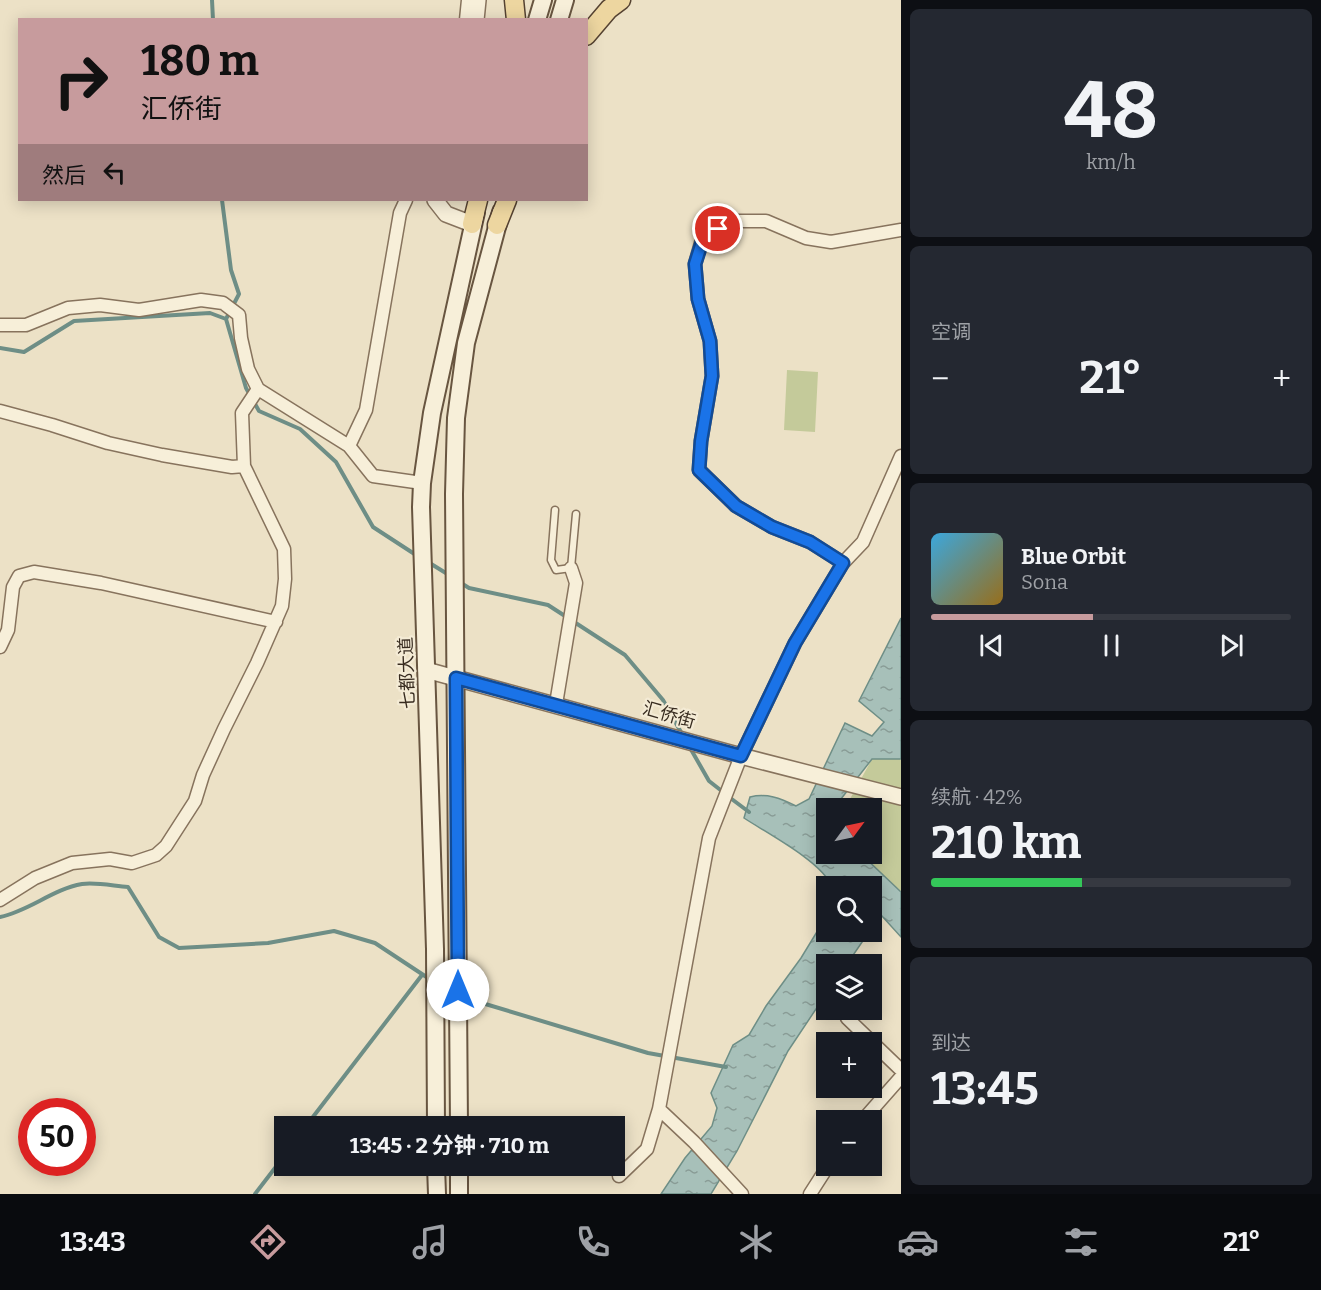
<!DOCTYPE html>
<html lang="zh">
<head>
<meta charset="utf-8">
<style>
	body { margin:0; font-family:Bitter,"Noto Sans SC",serif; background:#242831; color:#f1f3f6; height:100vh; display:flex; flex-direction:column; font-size:22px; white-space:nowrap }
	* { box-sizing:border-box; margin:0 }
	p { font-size:20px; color:#9ea1a6 }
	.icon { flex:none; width:33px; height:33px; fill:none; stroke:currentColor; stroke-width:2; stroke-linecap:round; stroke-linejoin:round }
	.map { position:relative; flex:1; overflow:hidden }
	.sheet { display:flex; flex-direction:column; gap:9px; padding:9px; background:#0d0f14; width:420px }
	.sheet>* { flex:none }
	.guide { position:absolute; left:18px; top:18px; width:570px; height:183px; border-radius:0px; box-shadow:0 3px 15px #0003; background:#c79b9d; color:#111; overflow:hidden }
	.needle { width:39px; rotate:57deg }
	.tools { position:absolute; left:816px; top:798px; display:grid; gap:12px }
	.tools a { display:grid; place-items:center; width:66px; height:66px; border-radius:0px; background:#171b24; box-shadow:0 3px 15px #0003; font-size:30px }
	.speed { position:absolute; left:18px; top:1098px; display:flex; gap:12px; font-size:30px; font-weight:700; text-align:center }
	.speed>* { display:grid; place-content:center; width:78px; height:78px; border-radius:50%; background:#171b24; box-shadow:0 3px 15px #0003; line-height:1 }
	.speed .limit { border:9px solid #d22; background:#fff; color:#111 }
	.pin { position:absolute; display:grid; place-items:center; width:51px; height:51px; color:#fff; margin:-26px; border:3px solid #fff; border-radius:50%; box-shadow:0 2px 6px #0007 }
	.me { position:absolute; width:66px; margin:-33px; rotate:0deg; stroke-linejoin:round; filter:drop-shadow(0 0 4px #0008) }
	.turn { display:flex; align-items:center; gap:21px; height:126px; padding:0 24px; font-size:27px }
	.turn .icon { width:78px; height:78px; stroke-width:2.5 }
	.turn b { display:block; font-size:42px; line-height:51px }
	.then { display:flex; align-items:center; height:57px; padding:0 24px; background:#0003; gap:12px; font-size:22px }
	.big { font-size:45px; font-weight:700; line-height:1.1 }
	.sheet .card { flex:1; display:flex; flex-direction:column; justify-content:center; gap:9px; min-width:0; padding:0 21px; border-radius:9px; background:#242831 }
	.sheet .dial { align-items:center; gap:0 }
	.dial b { font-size:78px; line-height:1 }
	.song { display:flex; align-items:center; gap:18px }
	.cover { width:72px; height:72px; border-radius:9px; background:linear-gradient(135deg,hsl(200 70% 55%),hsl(40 70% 35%)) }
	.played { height:6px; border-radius:3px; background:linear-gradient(90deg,#c79b9d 45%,#363941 45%) }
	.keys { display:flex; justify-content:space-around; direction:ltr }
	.heat { display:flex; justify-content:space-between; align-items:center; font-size:33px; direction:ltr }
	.charge { height:9px; border-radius:4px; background:linear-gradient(90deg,#34c759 42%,#363941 0) }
	.trip { position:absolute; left:274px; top:1116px; width:351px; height:60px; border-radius:0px; background:#171b24; box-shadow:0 3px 15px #0003; font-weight:700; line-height:60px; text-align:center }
	.tab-bar { display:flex; height:96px; justify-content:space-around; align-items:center; background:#090b0e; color:#9ea1a6 }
	.tab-bar .icon { width:42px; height:42px }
	.tab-bar .current { color:#c79b9d }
	.tab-bar b { font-size:27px; color:#f1f3f6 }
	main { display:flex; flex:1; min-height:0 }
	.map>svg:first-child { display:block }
	.green { fill:#c4ca9a }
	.water { fill:url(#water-ripples); stroke:#6e8e86; stroke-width:1.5 }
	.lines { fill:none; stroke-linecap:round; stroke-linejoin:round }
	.stream { stroke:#6e8e86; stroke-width:4 }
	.service-casing { stroke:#87735d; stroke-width:9 }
	.minor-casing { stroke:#87735d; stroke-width:15 }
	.tertiary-casing { stroke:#87735d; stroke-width:18 }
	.secondary-casing { stroke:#685540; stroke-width:20 }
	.primary-casing { stroke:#554231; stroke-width:21 }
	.service { stroke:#f7efd9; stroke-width:6 }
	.minor { stroke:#f7efd9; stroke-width:12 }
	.tertiary { stroke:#f7efd9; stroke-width:15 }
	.secondary { stroke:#f7efd9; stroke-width:16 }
	.primary { stroke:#edd6a0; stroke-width:18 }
	.route-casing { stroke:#114b97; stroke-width:15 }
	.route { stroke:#1a73e8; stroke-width:10 }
	.labels { text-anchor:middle; stroke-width:4.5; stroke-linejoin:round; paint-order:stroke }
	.street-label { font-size:18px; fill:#382c20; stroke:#f4ebd5 }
</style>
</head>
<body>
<main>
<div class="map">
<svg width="901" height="1194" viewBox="0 0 901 1194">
	<defs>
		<pattern id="water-ripples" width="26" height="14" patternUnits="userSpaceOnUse" patternTransform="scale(1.5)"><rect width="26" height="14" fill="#a7c0b9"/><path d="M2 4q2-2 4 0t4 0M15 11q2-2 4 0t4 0" fill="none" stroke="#899c96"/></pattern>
	</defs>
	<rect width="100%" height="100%" fill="#ece1c6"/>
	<path class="green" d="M787,370L818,372L815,432L784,430Z
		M872,759H901V892L861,854H872V808H845Z"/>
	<path class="water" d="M901,618V759H872L834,808H826V854H861L901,892V937L881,915L872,928V886H831C824,863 765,832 744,818L750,797C767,793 780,798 796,806L809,799L845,723L872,736L884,722L859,701Z
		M826,917V932H869L847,964H826V994L788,1051L737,1151L711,1194H661L685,1158L712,1126L717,1108L711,1093L733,1045L749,1035L766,1006L801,958Z"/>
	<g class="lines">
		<path class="stream" d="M212,0L213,20
			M222,200L231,270L239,294L226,319
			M0,348L24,352L74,321L210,313L226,319L246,388L259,411L300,429L336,462L373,527L416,555
			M428,562L449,575
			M461,583L469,588L548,605L625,655L663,700L682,734
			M689,746L709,781L723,792
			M729,797L749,812
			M0,917C29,911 53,889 82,884C96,882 114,886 128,887L159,937L179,948L268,943L334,931L375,943L431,980
			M462,995L472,1000L648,1053L726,1067
			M306,1126L422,975
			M255,1194L285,1155"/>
		<g class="service-casing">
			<path id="service" d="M555,510L551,560L556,570L571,568L576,514"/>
		</g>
		<g class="minor-casing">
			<path id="minor" d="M466,20L468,0
				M406,200L400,213L366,410L349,446L373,476L422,483
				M0,325H26L68,308L100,305L139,310L201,300L223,303L239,315L241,338L248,369L258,389L349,446
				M0,411L52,425L108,443L162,455L232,467L244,466
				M843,563L810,542L772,527L736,506L699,470L701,441L712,376L710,341L698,299L695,264L703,236L732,221H766L806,238L831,242L901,230
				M0,647L8,630L13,587L19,576L34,572L101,583L276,622
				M556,704L576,583L571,568
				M0,900L35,878L72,863L110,859L132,863L156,855L166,846L195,801L203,775L224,729L257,663L282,606L285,579L284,549L244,466L242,413L258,389
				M847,1018L901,1070
				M659,1109L694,1142L742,1194
				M863,1120L901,1077
				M619,1176L647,1149L659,1109L709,838L741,756L795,643L843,563L863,542L901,456
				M810,1194L828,1166"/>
		</g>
		<g class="tertiary-casing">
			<path id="tertiary" d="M476,20L478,0
				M435,200L446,214L472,224
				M426,670L741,756L901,797"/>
		</g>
		<g class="secondary-casing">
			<path id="secondary" d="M537,20L543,0
				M559,20L565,0
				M436,1126L435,949L421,507L422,483L432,413L476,212
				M459,1126L454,494L456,418L466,343L501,212
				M436,1166L437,1194
				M459,1166V1194"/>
		</g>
		<g class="primary-casing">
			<path id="primary" d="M514,0L516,20
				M586,36L609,9L621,0
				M472,224L478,200
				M497,225L507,200"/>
		</g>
		<use href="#service" class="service"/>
		<use href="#minor" class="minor"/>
		<use href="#tertiary" class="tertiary"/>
		<use href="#secondary" class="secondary"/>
		<use href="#primary" class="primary"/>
	</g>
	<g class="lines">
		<g class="route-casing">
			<path id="route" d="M458,990L456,678L741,756L795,643L843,563L810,542L772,527L736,506L699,470L701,441L712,376L710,341L698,299L695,264L704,236L718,229"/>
		</g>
		<use href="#route" class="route"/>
	</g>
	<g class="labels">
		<g class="street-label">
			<text transform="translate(407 673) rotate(-92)" y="6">七都大道</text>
			<text transform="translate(669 715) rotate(16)" y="6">汇侨街</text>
		</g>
	</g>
</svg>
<div class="tools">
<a><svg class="needle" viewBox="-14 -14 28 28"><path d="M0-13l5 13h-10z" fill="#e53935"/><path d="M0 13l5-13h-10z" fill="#9ea1a6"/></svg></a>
<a><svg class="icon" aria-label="search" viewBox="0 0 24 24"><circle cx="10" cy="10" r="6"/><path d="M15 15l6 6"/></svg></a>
<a><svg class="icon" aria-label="layers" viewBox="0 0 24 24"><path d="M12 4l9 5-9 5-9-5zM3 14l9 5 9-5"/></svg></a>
<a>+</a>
<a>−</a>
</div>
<div class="speed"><div class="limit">50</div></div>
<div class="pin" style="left:718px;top:229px;background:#d93025"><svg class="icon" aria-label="arrive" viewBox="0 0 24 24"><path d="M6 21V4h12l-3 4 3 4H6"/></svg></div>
<svg class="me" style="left:458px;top:990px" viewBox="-20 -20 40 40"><circle r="19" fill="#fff"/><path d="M0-13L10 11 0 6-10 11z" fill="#1a73e8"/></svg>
<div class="trip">13:45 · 2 分钟 · 710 m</div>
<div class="guide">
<div class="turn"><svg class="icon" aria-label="right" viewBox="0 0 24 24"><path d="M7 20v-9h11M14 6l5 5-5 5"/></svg><div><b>180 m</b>汇侨街</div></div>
<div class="then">然后<svg class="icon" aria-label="left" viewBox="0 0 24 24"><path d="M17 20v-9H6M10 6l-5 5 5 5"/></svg></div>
</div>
</div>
<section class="sheet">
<div class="card dial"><b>48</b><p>km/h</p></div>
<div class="card"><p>空调</p>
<div class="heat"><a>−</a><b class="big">21°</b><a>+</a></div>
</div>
<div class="card">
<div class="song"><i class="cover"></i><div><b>Blue Orbit</b><p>Sona</p></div></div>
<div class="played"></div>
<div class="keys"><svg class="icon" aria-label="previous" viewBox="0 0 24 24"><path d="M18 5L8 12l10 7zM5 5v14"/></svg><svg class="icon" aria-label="pause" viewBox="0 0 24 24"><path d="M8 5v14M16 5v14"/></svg><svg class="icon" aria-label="next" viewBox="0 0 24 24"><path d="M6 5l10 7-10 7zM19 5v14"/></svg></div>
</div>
<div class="card"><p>续航 · 42%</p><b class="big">210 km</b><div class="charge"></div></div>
<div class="card"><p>到达</p><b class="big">13:45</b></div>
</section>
</main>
<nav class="tab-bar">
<b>13:43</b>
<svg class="icon current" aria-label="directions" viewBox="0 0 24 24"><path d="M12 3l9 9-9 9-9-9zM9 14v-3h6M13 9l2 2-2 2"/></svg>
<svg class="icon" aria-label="music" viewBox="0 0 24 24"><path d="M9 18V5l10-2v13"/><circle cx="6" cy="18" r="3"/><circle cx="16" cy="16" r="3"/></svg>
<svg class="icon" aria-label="phone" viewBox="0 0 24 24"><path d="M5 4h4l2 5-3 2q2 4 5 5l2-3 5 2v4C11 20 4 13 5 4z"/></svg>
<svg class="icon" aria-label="climate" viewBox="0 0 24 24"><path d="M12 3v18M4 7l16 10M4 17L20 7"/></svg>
<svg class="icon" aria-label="car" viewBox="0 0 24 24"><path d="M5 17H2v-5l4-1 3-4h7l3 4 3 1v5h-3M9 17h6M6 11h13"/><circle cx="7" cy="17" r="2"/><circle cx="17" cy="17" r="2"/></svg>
<svg class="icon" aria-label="filters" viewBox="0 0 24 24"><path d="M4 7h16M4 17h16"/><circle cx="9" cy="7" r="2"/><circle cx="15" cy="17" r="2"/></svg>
<b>21°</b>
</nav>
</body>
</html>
